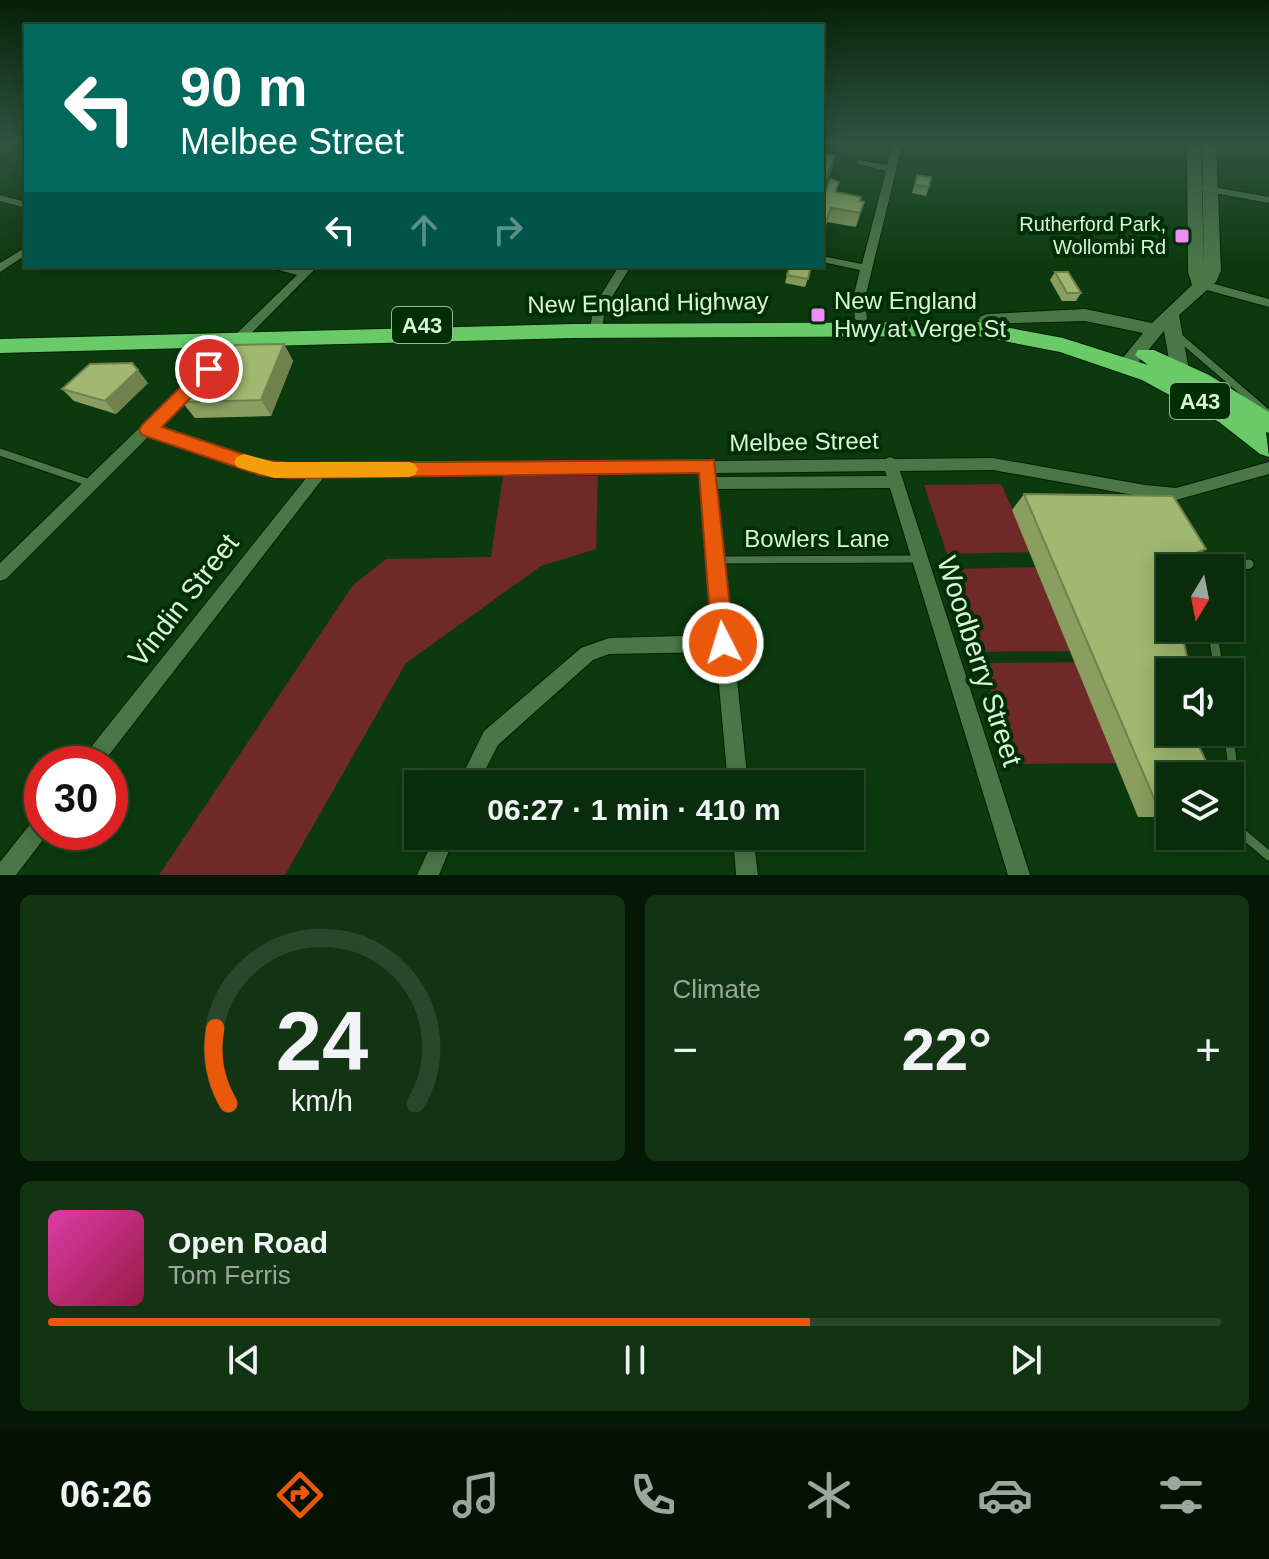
<!DOCTYPE html>
<html lang="en">
<head>
<meta charset="utf-8">
<style>
	body { margin:0; font-family:Arial,sans-serif; background:#123413; color:#f1f3f6; height:100vh; display:flex; flex-direction:column; font-size:30px; white-space:nowrap }
	* { box-sizing:border-box; margin:0 }
	p { font-size:26px; color:#99a79c }
	.icon { flex:none; width:44px; height:44px; fill:none; stroke:currentColor; stroke-width:2; stroke-linecap:round; stroke-linejoin:round }
	.map { position:relative; height:875px; overflow:hidden }
	.side { display:flex; flex-direction:column; gap:20px; padding:20px; background:#051806; flex:1 }
	.side>* { flex:none }
	.guide { position:absolute; left:24px; top:24px; width:800px; height:244px; border-radius:0px; box-shadow:0 4px 20px #0003,0 0 0 2px #29482b; background:#00695c; color:#fff; overflow:hidden }
	.needle { width:52px; rotate:190deg }
	.tools { position:absolute; left:1156px; top:554px; display:grid; gap:16px }
	.tools a { display:grid; place-items:center; width:88px; height:88px; border-radius:0px; background:#092c0a; box-shadow:0 4px 20px #0003,0 0 0 2px #29482b; font-size:40px }
	.speed { position:absolute; left:24px; top:746px; display:flex; gap:16px; font-size:40px; font-weight:700; text-align:center }
	.speed>* { display:grid; place-content:center; width:104px; height:104px; border-radius:50%; background:#092c0a; box-shadow:0 4px 20px #0003,0 0 0 2px #29482b; line-height:1 }
	.speed .limit { border:12px solid #d22; background:#fff; color:#111 }
	.pin { position:absolute; display:grid; place-items:center; width:68px; height:68px; color:#fff; margin:-34px; border:4px solid #fff; border-radius:50%; box-shadow:0 2px 8px #0007 }
	.me { position:absolute; width:88px; margin:-44px; rotate:355deg; stroke-linejoin:round; filter:drop-shadow(0 0 6px #0008) }
	.turn { display:flex; align-items:center; gap:28px; height:168px; padding:0 24px; font-size:36px }
	.turn .icon { width:104px; height:104px; stroke-width:2.5 }
	.turn b { display:block; font-size:56px; line-height:68px }
	.lanes { display:flex; align-items:center; height:76px; padding:0 24px; background:#0003; justify-content:center; gap:40px; direction:ltr }
	.lanes .off { opacity:.35 }
	.big { font-size:60px; font-weight:800; line-height:1.1 }
	.side .card { flex:1; display:flex; flex-direction:column; justify-content:center; gap:12px; min-width:0; padding:0 28px; border-radius:12px; background:#123413 }
	.side .dial { align-items:center; gap:0 }
	.dial svg { height:208px; overflow:visible; fill:none; stroke:#29482b; stroke-width:7; stroke-linecap:round; text-anchor:middle }
	.dial text { fill:#f1f3f6; stroke:none }
	.song { display:flex; align-items:center; gap:24px }
	.cover { width:96px; height:96px; border-radius:12px; background:linear-gradient(135deg,hsl(320 70% 55%),hsl(340 70% 35%)) }
	.played { height:8px; border-radius:4px; background:linear-gradient(90deg,#ea580c 65%,#29482b 65%) }
	.keys { display:flex; justify-content:space-around; direction:ltr }
	.heat { display:flex; justify-content:space-between; align-items:center; font-size:44px; direction:ltr }
	.side .tiles { flex:1; display:grid; gap:20px; grid-template-columns:1fr 1fr }
	.card:last-child { grid-column:span 2 }
	.trip { position:absolute; left:404px; top:770px; width:460px; height:80px; border-radius:0px; background:#092c0a; box-shadow:0 4px 20px #0003,0 0 0 2px #29482b; font-weight:800; line-height:80px; text-align:center }
	.menu { display:flex; height:128px; justify-content:space-around; align-items:center; background:#041204; color:#99a79c }
	.menu .icon { width:56px; height:56px }
	.menu .current { color:#ea580c }
	.menu b { font-size:36px; color:#f1f3f6 }
	.map>svg:first-child { display:block }
	.green { fill:#6f2928 }
	.lines { fill:none; stroke-linecap:round; stroke-linejoin:round }
	.lane-far1-casing { stroke:#001f01; stroke-width:9 }
	.lane-casing { stroke:#001f01; stroke-width:11 }
	.street-casing { stroke:#001f01; stroke-width:2 }
	.secondary-casing { stroke:#001f01; stroke-width:2 }
	.highway-casing { stroke:#001f01; stroke-width:2 }
	.lane-far1 { stroke:#4a7748; stroke-width:7 }
	.lane { stroke:#4a7748; stroke-width:9 }
	.street { fill:#4a7748; fill-rule:evenodd }
	.secondary { fill:#4a7748; fill-rule:evenodd }
	.highway { fill:#68cb68; fill-rule:evenodd }
	.wall { fill:#8a9e5f }
	.shaded-wall { fill:#70814e }
	.building { fill:#a0b86f; stroke:#70814e; stroke-width:2 }
	.route { fill:#ea580c; stroke:#983908; stroke-width:2 }
	.slow { fill:#f59e0b }
	.poi-dot { fill:#ee8cf8; stroke:#002f03; stroke-width:3 }
	.labels { text-anchor:middle; stroke-width:8; stroke-linejoin:round; paint-order:stroke }
	.far-poi-label { font-size:20px; fill:#dbf3d9; stroke:#002f03; text-anchor:end }
	.shield { fill:#002f03; stroke:#99b899; stroke-width:2 }
	.shield-label { font-size:22px; font-weight:bold; fill:#dbf3d9 }
	.poi-label { font-size:24px; fill:#dbf3d9; stroke:#002f03; text-anchor:start }
	.street-label { font-size:24px; fill:#dbf3d9; stroke:#002f03 }
	.near-street-label { font-size:28px; fill:#dbf3d9; stroke:#002f03 }
</style>
</head>
<body>
<div class="map">
<svg width="1269" height="875" viewBox="0 0 1269 875">
	<rect width="100%" height="100%" fill="#0c3a0e"/>
	<path class="green" d="M503,476H598L596,549L541,566L406,663L285,875H159L353,585L386,559L491,557Z
		M1001,484L1032,552L947,554L924,485Z
		M1040,567L1075,651L979,652L951,569Z
		M1080,662L1122,763L1015,764L982,663Z"/>
	<g class="lines">
		<g class="lane-far1-casing">
			<path id="lane-far1" d="M1179,337L1269,414
				M0,452L90,483
				M718,560L918,559"/>
		</g>
		<g class="lane-casing">
			<path id="lane" d="M718,560H723
				M1230,568L1249,564
				M1212,628L1219,672
				M1228,732L1237,795L1236,828L1230,831
				M1230,823L1269,856
				M1219,837L1222,836"/>
		</g>
		<g class="street-casing">
			<path id="street" d="M893,142H903L865,298L867,319L861,323L855,319L853,298L860,270L822,262V256L862,264L886,171L854,163L859,160L887,165Z
				M1202,185L1269,197V203L1198,190V186Z
				M0,195L26,202V208L0,201Z
				M26,247V255L0,272V263Z
				M269,266H290L303,269L305,266H318L157,428L260,461L289,465L702,461L707,459L712,461L885,459L890,457L895,459L993,458L1145,485L1176,488L1269,462V474L1176,500L1145,497L993,470L900,471L1030,875H1008L890,488L717,489L748,784H728L716,652L609,654L593,660L498,745L478,784H458L484,731L581,648L609,638L715,635L700,473L324,477L102,764H80L83,757L307,477L260,473L149,436L6,579L0,581V563L297,275L271,268ZM885,471L887,476L715,477V473Z
				M619,266H631L605,308L602,331L596,335L592,334L590,331L593,308Z
				M1200,280L1269,299V307L1196,287V281Z
				M42,815V832H49L16,875H0V862L35,818Z
				M435,836H455L439,875H417Z
				M733,836H753L758,875H736Z"/>
		</g>
		<g class="secondary-casing">
			<path id="secondary" d="M1187,142H1201L1204,273L1202,142H1216L1221,271L1216,282L1179,315L1189,371L1187,376H1173L1171,371L1164,331L1132,370L1126,372L1117,365L1143,333L1085,321L981,324L978,320L981,316L987,314L1085,309L1152,323L1192,285L1188,272Z"/>
		</g>
		<g class="highway-casing">
			<path id="highway" d="M978,322L1063,338L1148,365L1135,355L1138,350H1154L1209,375L1269,412V433L1266,432L1269,457L1260,454L1219,422L1142,380L1060,352L978,336L573,338L0,353V339L573,324Z"/>
		</g>
		<use href="#lane-far1" class="lane-far1"/>
		<use href="#lane" class="lane"/>
		<use href="#street" class="street"/>
		<use href="#secondary" class="secondary"/>
		<use href="#highway" class="highway"/>
	</g>
	<path class="wall" d="M917,175L929,187L926,196L912,193Z
		M836,192L864,202L856,227L827,222L822,239V201Z
		M812,266L805,287L785,283L787,275Z
		M1055,272L1081,293L1076,301H1062L1050,280Z
		M284,344L293,361L271,416L195,418L182,402Z
		M148,383L116,414L74,401L62,389Z
		M1024,494L1206,549L1187,563L1164,572L1170,628H1192L1182,634L1170,776V810L1153,817H1138L1012,510Z"/>
	<path class="shaded-wall" d="M835,156L833,167L822,192V186Z
		M284,344L293,361L271,416L261,400Z
		M138,370L148,383L116,414L105,401Z
		M1206,549L1187,563L1175,568H1170V570L1142,581L1159,567Z"/>
	<path class="building" d="M822,153L835,156L822,186Z
		M917,175L931,177L929,187L915,185Z
		M830,179L839,182L835,192L861,197L860,201L864,202L860,213L831,208L824,228H822V201Z
		M790,266H811L808,279L787,275Z
		M1055,272H1068L1081,293H1067Z
		M284,344L261,400L182,402L229,357L235,345Z
		M132,363L138,370L105,401L62,389L90,364Z
		M1024,494L1173,496L1206,549L1159,567L1170,578V628H1181L1190,672H1170V732H1192L1213,776H1170V809L1159,810Z"/>
	<linearGradient id="sky" x2="0" y2="1"><stop stop-color="#072008"/><stop offset="0.54" stop-color="#2e5541"/><stop offset="1" stop-color="#2e5541" stop-opacity="0"/></linearGradient>
	<rect width="1269" height="264" fill="url(#sky)"/>
	<path class="route" d="M209,363L215,365L218,369L215,373L162,427L260,460L289,463L714,460L734,643L731,650L723,654L715,650L712,643L699,473L289,478L260,475L142,435L139,430L142,425L203,365Z"/>
	<path class="slow" d="M244,454L274,462H409L415,464L418,469L415,475L409,477L274,478L237,467L234,462L237,457Z"/>
	<g class="poi-dot">
		<rect x="1174" y="228" width="16" height="16" rx="4"/>
		<rect x="810" y="307" width="16" height="16" rx="4"/>
	</g>
	<g class="labels">
		<g class="far-poi-label">
			<text x="1166" y="231">Rutherford Park,<tspan x="1166" dy="23">Wollombi Rd</tspan></text>
		</g>
		<g class="shield">
			<rect x="392" y="307" width="60" height="36" rx="6"/>
			<rect x="1170" y="383" width="60" height="36" rx="6"/>
		</g>
		<g class="shield-label">
			<text x="422" y="333">A43</text>
			<text x="1200" y="409">A43</text>
		</g>
		<g class="poi-label">
			<text x="834" y="309">New England<tspan x="834" dy="28">Hwy at Verge St</tspan></text>
		</g>
		<g class="street-label">
			<text transform="translate(648 303) rotate(-1)" y="8">New England Highway</text>
			<text transform="translate(804 442) rotate(-1)" y="8">Melbee Street</text>
			<text x="817" y="547">Bowlers Lane</text>
		</g>
		<g class="near-street-label">
			<text transform="translate(183 600) rotate(-52)" y="10">Vindin Street</text>
			<text transform="translate(980 661) rotate(72)" y="10">Woodberry Street</text>
		</g>
	</g>
</svg>
<div class="tools">
<a><svg class="needle" viewBox="-14 -14 28 28"><path d="M0-13l5 13h-10z" fill="#e53935"/><path d="M0 13l5-13h-10z" fill="#99a79c"/></svg></a>
<a><svg class="icon" aria-label="sound" viewBox="0 0 24 24"><path d="M4 9h4l5-4v14l-5-4H4zM17 9q2 3 0 6"/></svg></a>
<a><svg class="icon" aria-label="layers" viewBox="0 0 24 24"><path d="M12 4l9 5-9 5-9-5zM3 14l9 5 9-5"/></svg></a>
</div>
<div class="speed"><div class="limit">30</div></div>
<div class="pin" style="left:209px;top:369px;background:#d93025"><svg class="icon" aria-label="arrive" viewBox="0 0 24 24"><path d="M6 21V4h12l-3 4 3 4H6"/></svg></div>
<svg class="me" style="left:723px;top:643px" viewBox="-20 -20 40 40"><circle r="17" fill="#ea580c" stroke="#fff" stroke-width="3"/><path d="M0-11L8 9 0 5-8 9z" fill="#fff"/></svg>
<div class="trip">06:27 · 1 min · 410 m</div>
<div class="guide">
<div class="turn"><svg class="icon" aria-label="left" viewBox="0 0 24 24"><path d="M17 20v-9H6M10 6l-5 5 5 5"/></svg><div><b>90 m</b>Melbee Street</div></div>
<div class="lanes"><svg class="icon" aria-label="left" viewBox="0 0 24 24"><path d="M17 20v-9H6M10 6l-5 5 5 5"/></svg><svg class="icon off" aria-label="ahead" viewBox="0 0 24 24"><path d="M12 20V5M6 11l6-6 6 6"/></svg><svg class="icon off" aria-label="right" viewBox="0 0 24 24"><path d="M7 20v-9h11M14 6l5 5-5 5"/></svg></div>
</div>
</div>
<section class="side">
<div class="tiles">
<div class="card dial"><svg viewBox="0 0 100 80">
<path d="M14 69A42 42 0 1 1 86 69"/>
<path d="M14 69A42 42 0 0 1 9 40" stroke="#ea580c"/>
<text x="50" y="56" font-size="32" font-weight="700">24</text>
<text x="50" y="72" font-size="11">km/h</text>
</svg></div>
<div class="card"><p>Climate</p>
<div class="heat"><a>−</a><b class="big">22°</b><a>+</a></div>
</div>
<div class="card">
<div class="song"><i class="cover"></i><div><b>Open Road</b><p>Tom Ferris</p></div></div>
<div class="played"></div>
<div class="keys"><svg class="icon" aria-label="previous" viewBox="0 0 24 24"><path d="M18 5L8 12l10 7zM5 5v14"/></svg><svg class="icon" aria-label="pause" viewBox="0 0 24 24"><path d="M8 5v14M16 5v14"/></svg><svg class="icon" aria-label="next" viewBox="0 0 24 24"><path d="M6 5l10 7-10 7zM19 5v14"/></svg></div>
</div>
</div>
</section>
<nav class="menu">
<b>06:26</b>
<svg class="icon current" aria-label="directions" viewBox="0 0 24 24"><path d="M12 3l9 9-9 9-9-9zM9 14v-3h6M13 9l2 2-2 2"/></svg>
<svg class="icon" aria-label="music" viewBox="0 0 24 24"><path d="M9 18V5l10-2v13"/><circle cx="6" cy="18" r="3"/><circle cx="16" cy="16" r="3"/></svg>
<svg class="icon" aria-label="phone" viewBox="0 0 24 24"><path d="M5 4h4l2 5-3 2q2 4 5 5l2-3 5 2v4C11 20 4 13 5 4z"/></svg>
<svg class="icon" aria-label="climate" viewBox="0 0 24 24"><path d="M12 3v18M4 7l16 10M4 17L20 7"/></svg>
<svg class="icon" aria-label="car" viewBox="0 0 24 24"><path d="M5 17H2v-5l4-1 3-4h7l3 4 3 1v5h-3M9 17h6M6 11h13"/><circle cx="7" cy="17" r="2"/><circle cx="17" cy="17" r="2"/></svg>
<svg class="icon" aria-label="filters" viewBox="0 0 24 24"><path d="M4 7h16M4 17h16"/><circle cx="9" cy="7" r="2"/><circle cx="15" cy="17" r="2"/></svg>
</nav>
</body>
</html>
